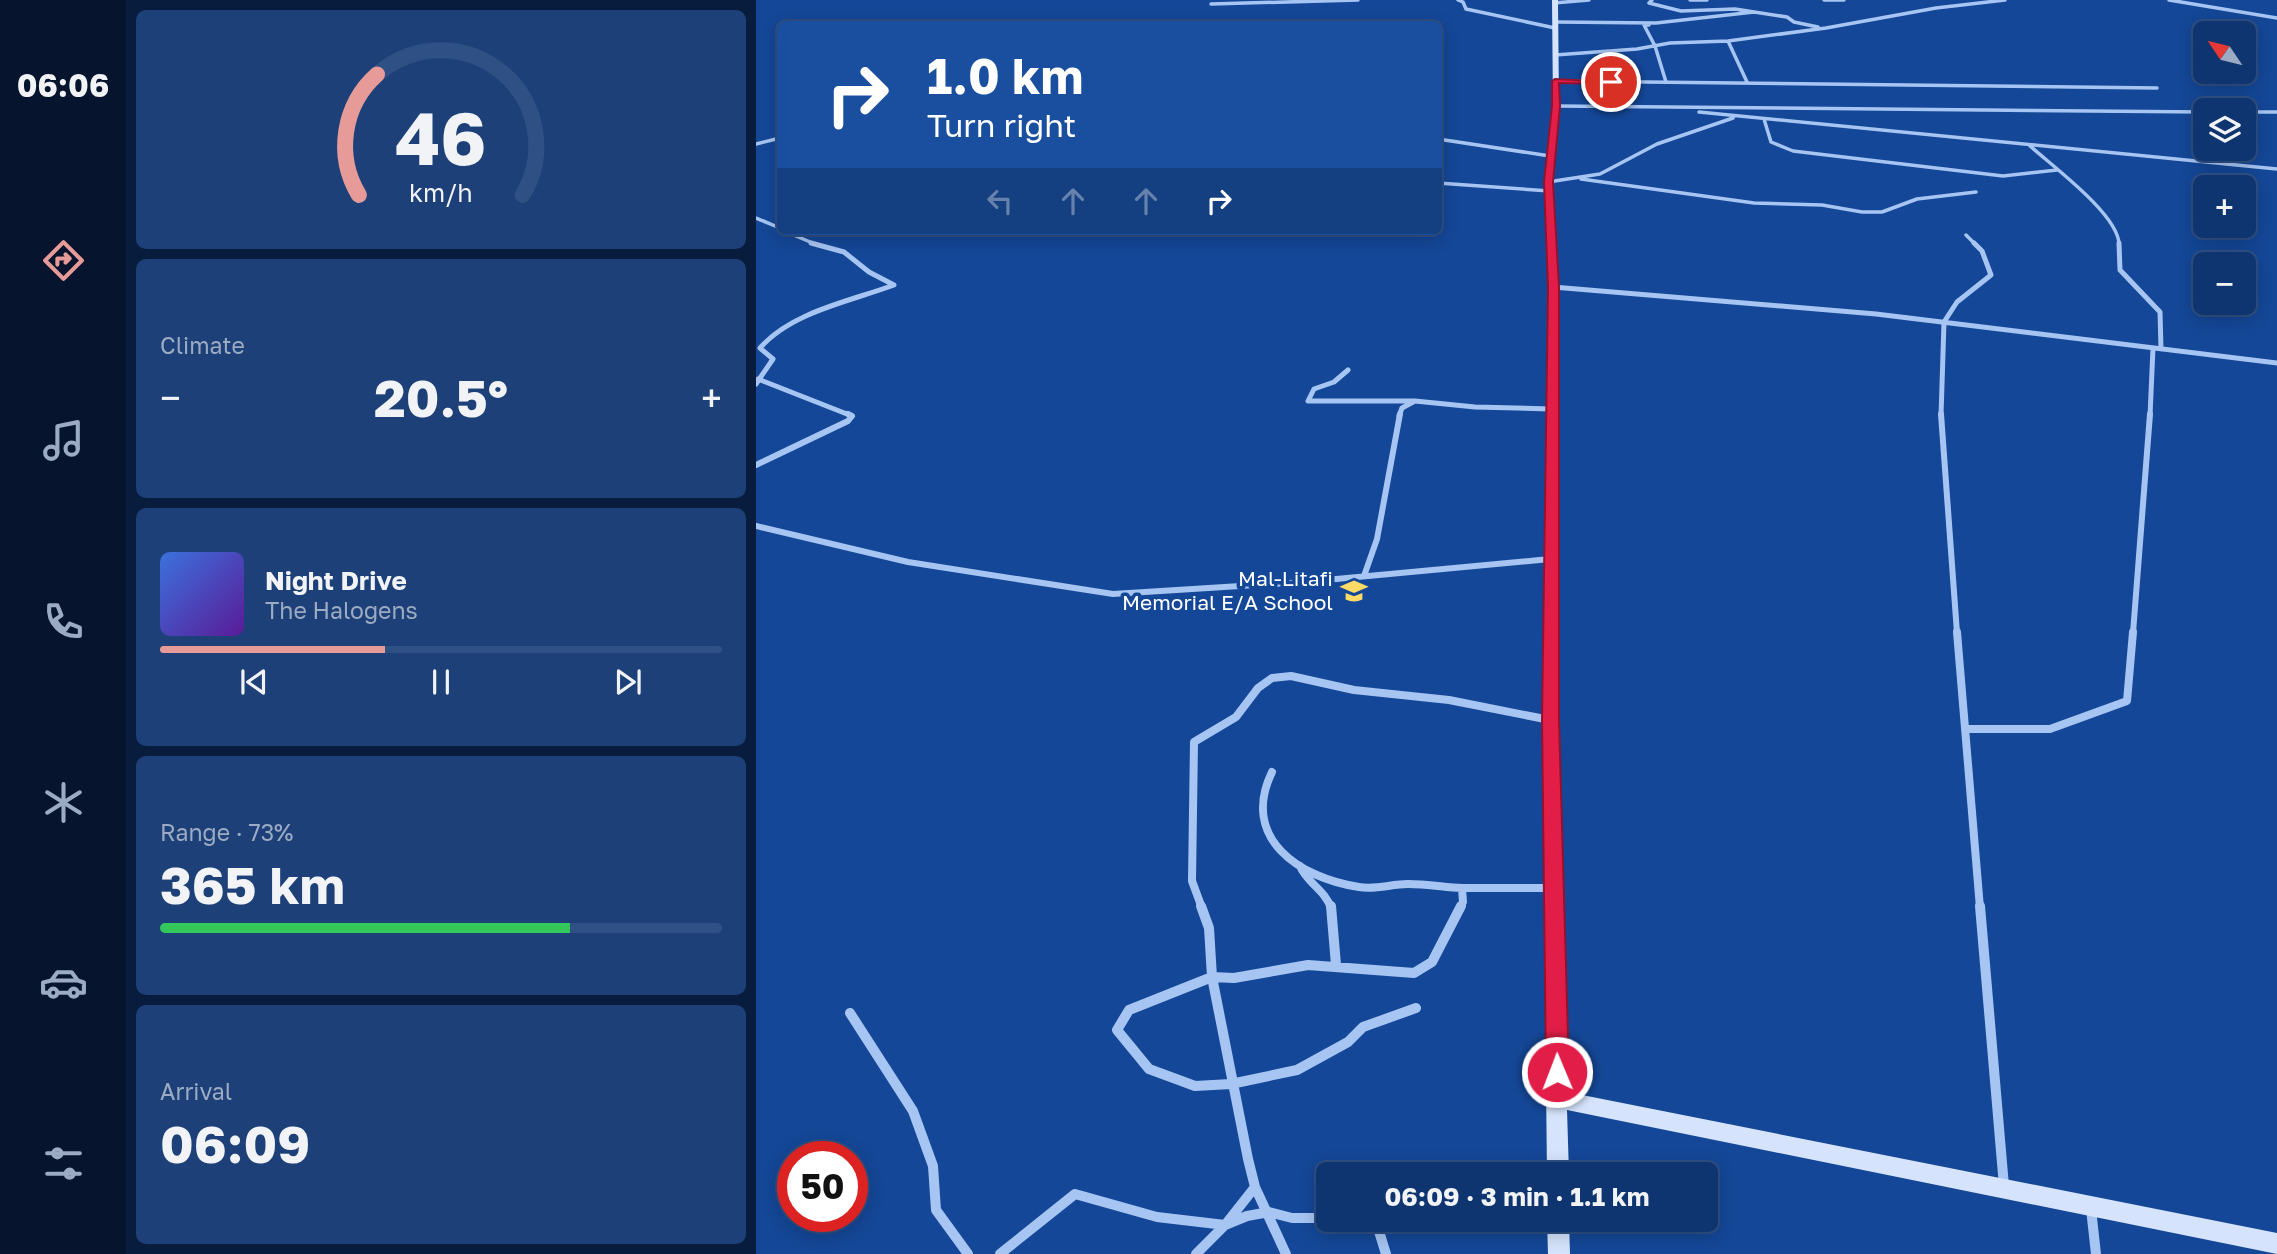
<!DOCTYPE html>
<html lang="en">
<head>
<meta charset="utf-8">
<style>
	body { margin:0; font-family:"Golos Text",sans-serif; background:#1d4079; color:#f1f3f6; height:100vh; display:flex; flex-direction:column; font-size:26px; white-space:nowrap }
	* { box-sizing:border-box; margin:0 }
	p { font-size:23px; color:#9babc3 }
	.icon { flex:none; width:38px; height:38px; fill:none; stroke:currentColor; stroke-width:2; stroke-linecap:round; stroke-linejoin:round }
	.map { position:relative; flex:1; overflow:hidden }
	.sheet { display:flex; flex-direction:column; gap:10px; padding:10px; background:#081d3e; width:630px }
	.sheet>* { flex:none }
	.top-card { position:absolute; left:21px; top:21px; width:665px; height:214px; border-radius:10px; box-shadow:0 4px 18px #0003,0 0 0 2px #2f5084; background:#1a4fa0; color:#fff; overflow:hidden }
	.needle { width:46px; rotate:305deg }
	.fabs { position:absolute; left:1437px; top:21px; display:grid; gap:14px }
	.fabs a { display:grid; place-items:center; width:63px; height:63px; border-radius:10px; background:#0f3571; box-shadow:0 4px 18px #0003,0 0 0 2px #2f5084; font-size:35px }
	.speed { position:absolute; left:21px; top:1141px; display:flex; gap:14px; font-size:35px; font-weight:700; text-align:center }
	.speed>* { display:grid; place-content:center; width:91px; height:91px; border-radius:50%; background:#0f3571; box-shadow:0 4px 18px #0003,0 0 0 2px #2f5084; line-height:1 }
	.speed .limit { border:10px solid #d22; background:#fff; color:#111 }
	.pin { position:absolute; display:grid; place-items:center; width:60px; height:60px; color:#fff; margin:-30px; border:4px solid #fff; border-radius:50%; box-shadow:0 2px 7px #0007 }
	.me { position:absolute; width:77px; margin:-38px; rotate:359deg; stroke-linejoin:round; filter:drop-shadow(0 0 5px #0008) }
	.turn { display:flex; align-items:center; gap:24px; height:147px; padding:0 35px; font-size:32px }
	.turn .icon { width:91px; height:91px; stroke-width:2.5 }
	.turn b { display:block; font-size:49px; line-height:60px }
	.lanes { display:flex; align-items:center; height:66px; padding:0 35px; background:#0003; justify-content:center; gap:35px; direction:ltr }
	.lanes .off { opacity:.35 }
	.big { font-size:52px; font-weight:700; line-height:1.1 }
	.sheet .card { flex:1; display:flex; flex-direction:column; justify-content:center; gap:10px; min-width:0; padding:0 24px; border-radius:10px; background:#1d4079 }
	.sheet .dial { align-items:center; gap:0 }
	.dial svg { height:182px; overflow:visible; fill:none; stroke:#2f5084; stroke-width:7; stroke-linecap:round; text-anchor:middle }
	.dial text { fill:#f1f3f6; stroke:none }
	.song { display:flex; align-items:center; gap:21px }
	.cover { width:84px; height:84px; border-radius:10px; background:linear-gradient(135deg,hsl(220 70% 55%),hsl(270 70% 35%)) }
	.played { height:7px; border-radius:4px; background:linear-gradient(90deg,#e69b98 40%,#2f5084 40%) }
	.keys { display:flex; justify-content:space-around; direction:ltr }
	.heat { display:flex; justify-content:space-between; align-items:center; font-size:38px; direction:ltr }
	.charge { height:10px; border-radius:5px; background:linear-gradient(90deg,#34c759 73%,#2f5084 0) }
	.trip { position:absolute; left:560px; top:1162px; width:402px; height:70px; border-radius:10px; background:#0f3571; box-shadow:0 4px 18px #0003,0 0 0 2px #2f5084; font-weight:700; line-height:70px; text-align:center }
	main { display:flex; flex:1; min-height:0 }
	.tabs { display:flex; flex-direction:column; width:126px; justify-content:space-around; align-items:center; background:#06152d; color:#9babc3 }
	.tabs .icon { width:49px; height:49px }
	.tabs .selected { color:#e69b98 }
	.tabs b { font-size:32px; color:#f1f3f6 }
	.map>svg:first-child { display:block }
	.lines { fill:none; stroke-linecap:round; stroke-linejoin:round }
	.street-far4 { stroke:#a6c5f2; stroke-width:3.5 }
	.street-far3 { stroke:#a6c5f2; stroke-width:5 }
	.street-far2 { stroke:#a6c5f2; stroke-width:6 }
	.street-far1 { stroke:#a6c5f2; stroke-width:8 }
	.street { stroke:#a6c5f2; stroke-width:10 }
	.secondary { fill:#d5e4fc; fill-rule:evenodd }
	.route { fill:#e11d48; stroke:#92132f; stroke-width:2 }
	.labels { text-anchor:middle; stroke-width:7; stroke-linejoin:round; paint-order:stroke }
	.poi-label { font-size:21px; fill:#fff; stroke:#144797; text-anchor:end }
</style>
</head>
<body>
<main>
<nav class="tabs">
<b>06:06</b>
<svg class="icon selected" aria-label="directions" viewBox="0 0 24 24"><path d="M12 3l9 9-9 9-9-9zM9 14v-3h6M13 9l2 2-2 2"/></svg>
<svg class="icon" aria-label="music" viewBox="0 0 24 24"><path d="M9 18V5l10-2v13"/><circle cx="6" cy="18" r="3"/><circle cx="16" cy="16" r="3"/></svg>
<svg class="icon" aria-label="phone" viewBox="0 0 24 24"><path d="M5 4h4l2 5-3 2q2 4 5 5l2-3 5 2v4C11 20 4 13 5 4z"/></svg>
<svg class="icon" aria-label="climate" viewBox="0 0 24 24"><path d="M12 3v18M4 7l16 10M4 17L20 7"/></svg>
<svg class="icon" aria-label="car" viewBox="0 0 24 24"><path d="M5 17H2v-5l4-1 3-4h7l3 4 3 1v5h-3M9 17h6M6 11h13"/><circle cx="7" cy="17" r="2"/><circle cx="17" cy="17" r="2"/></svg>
<svg class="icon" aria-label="filters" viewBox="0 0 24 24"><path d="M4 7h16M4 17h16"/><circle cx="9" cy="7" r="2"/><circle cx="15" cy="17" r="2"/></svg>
</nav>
<section class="sheet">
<div class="card dial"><svg viewBox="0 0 100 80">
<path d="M14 69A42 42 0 1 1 86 69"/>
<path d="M14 69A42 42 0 0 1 22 16" stroke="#e69b98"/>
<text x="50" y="56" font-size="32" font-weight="700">46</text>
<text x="50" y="72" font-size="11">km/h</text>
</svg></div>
<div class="card"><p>Climate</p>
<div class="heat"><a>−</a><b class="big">20.5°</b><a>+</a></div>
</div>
<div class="card">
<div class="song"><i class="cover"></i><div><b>Night Drive</b><p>The Halogens</p></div></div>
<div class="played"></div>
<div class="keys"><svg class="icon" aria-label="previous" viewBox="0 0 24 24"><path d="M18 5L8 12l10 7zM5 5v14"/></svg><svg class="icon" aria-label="pause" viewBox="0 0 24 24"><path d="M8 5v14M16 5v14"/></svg><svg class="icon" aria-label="next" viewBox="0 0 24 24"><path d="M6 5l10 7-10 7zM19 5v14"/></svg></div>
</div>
<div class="card"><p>Range · 73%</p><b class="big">365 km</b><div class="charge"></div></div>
<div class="card"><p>Arrival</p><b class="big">06:09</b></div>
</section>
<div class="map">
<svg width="1521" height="1254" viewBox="0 0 1521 1254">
	<rect width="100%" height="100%" fill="#144797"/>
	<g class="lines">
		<path class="street-far4" d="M702,0L707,2L710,9L799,28
			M896,0L893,3L925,11L979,9L1031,17L1038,22L1062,27
			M934,0H951
			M1068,0H1088
			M1413,0L1521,18
			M798,3L833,0
			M455,4L602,0
			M799,22L900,23L998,12
			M893,25H888L899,46L910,82
			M972,41L991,82
			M799,55L881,49L914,43L972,41L1070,28L1180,8L1249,0
			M799,81L1401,88
			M800,106L1449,112
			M943,112L1521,169
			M1488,112H1521
			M1008,119L1015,142L1037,151L1247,176L1301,170
			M682,139L794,156
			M0,144L24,138
			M1273,145C1296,166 1362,214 1363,244
			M825,179L998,203L1066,205L1106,212H1126L1161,199L1220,192
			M792,182L844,174L901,144L977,118
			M682,183L794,191
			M0,218L24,228
			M28,231L59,244
			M1210,235L1219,244"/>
		<path class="street-far3" d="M1363,243L1364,270L1404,312L1405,349
			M797,287L1120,314L1521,363
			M592,370L578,382L558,389L552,401H659
			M2,379L96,416
			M0,384L17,359L4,348C35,312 95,301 138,285L113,272L88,252L55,243
			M643,416L646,408L659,401L719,407L795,409
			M1185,416L1188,322L1201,302L1235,275L1226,251L1218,243
			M1394,416L1397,348"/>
		<path class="street-far2" d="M1185,414L1201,633
			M0,465L92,421L96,416L92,414
			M0,526L152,562L357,594L548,582L794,559
			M608,576L621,539L644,414
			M1377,633L1394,414"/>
		<path class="street-far1" d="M1201,632L1224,908
			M1209,729H1294L1371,701L1377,632
			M516,772C484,838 543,878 603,887C620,890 635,884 652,884C670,884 688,887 706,888
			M544,866C551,883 569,890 575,908
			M446,908L436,881L438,742L480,717L502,688L516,678L535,676L598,690L693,700L794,720
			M704,908L707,902L706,888H797"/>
		<path class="street" d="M445,906L453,928L456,977L492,1159L499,1187L530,1254
			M575,906L580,965
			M1224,906L1248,1186
			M660,1008L607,1027L592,1042L541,1070L475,1084L439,1086L393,1069L361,1030L373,1010L456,977L478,978L552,965L658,973L676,962L705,906
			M94,1013L157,1111L177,1166L180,1210L212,1254
			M1335,1209L1340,1254
			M581,1220L622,1228L630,1254
			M244,1254L319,1194L401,1217L469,1225L491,1216L513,1212L536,1218H572
			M440,1254L469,1225L499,1187"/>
		<path class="secondary" d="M796,0H802L803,106L796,182L802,287V720L811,1092L1521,1233V1254L811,1110L813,1174H791L786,720L792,287L788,182L797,106Z
			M791,1220H813L814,1254H792Z"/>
	</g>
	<path class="route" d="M799,79L859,82L855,84L803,83L804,106L797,182L803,287V720L813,1072L809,1079L801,1082L793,1079L790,1072L786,720L792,287L788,182L796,106V81Z"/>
	<defs>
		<g id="school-bare" transform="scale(2.1)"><path d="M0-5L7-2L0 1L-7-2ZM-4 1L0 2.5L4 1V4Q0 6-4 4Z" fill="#ffda67" stroke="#144797" stroke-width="2.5" paint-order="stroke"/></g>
	</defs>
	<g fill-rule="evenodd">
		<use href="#school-bare" x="598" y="591"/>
	</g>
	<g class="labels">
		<g class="poi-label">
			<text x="577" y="586">Mal-Litafi<tspan x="577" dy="24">Memorial E/A School</tspan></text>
		</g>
	</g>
</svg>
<div class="fabs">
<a><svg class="needle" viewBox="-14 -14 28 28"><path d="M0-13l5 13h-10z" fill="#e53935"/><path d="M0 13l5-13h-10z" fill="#9babc3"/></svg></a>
<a><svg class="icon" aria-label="layers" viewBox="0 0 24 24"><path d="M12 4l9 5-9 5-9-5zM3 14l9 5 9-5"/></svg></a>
<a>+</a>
<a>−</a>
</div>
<div class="speed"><div class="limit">50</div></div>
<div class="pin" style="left:855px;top:82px;background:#d93025"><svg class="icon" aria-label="arrive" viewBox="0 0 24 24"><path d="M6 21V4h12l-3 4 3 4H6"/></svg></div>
<svg class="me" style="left:801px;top:1072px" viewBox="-20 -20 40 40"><circle r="17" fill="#e11d48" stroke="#fff" stroke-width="3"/><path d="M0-11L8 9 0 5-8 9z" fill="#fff"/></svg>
<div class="trip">06:09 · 3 min · 1.1 km</div>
<div class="top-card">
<div class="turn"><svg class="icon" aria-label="right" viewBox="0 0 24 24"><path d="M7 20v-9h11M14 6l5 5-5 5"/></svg><div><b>1.0 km</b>Turn right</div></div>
<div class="lanes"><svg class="icon off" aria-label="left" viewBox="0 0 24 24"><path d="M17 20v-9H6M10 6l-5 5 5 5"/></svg><svg class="icon off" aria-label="ahead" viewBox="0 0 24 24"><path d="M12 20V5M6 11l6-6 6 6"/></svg><svg class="icon off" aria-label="ahead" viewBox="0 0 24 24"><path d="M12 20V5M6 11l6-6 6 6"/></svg><svg class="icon" aria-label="right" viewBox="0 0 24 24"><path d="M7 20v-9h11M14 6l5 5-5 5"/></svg></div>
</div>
</div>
</main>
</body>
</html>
